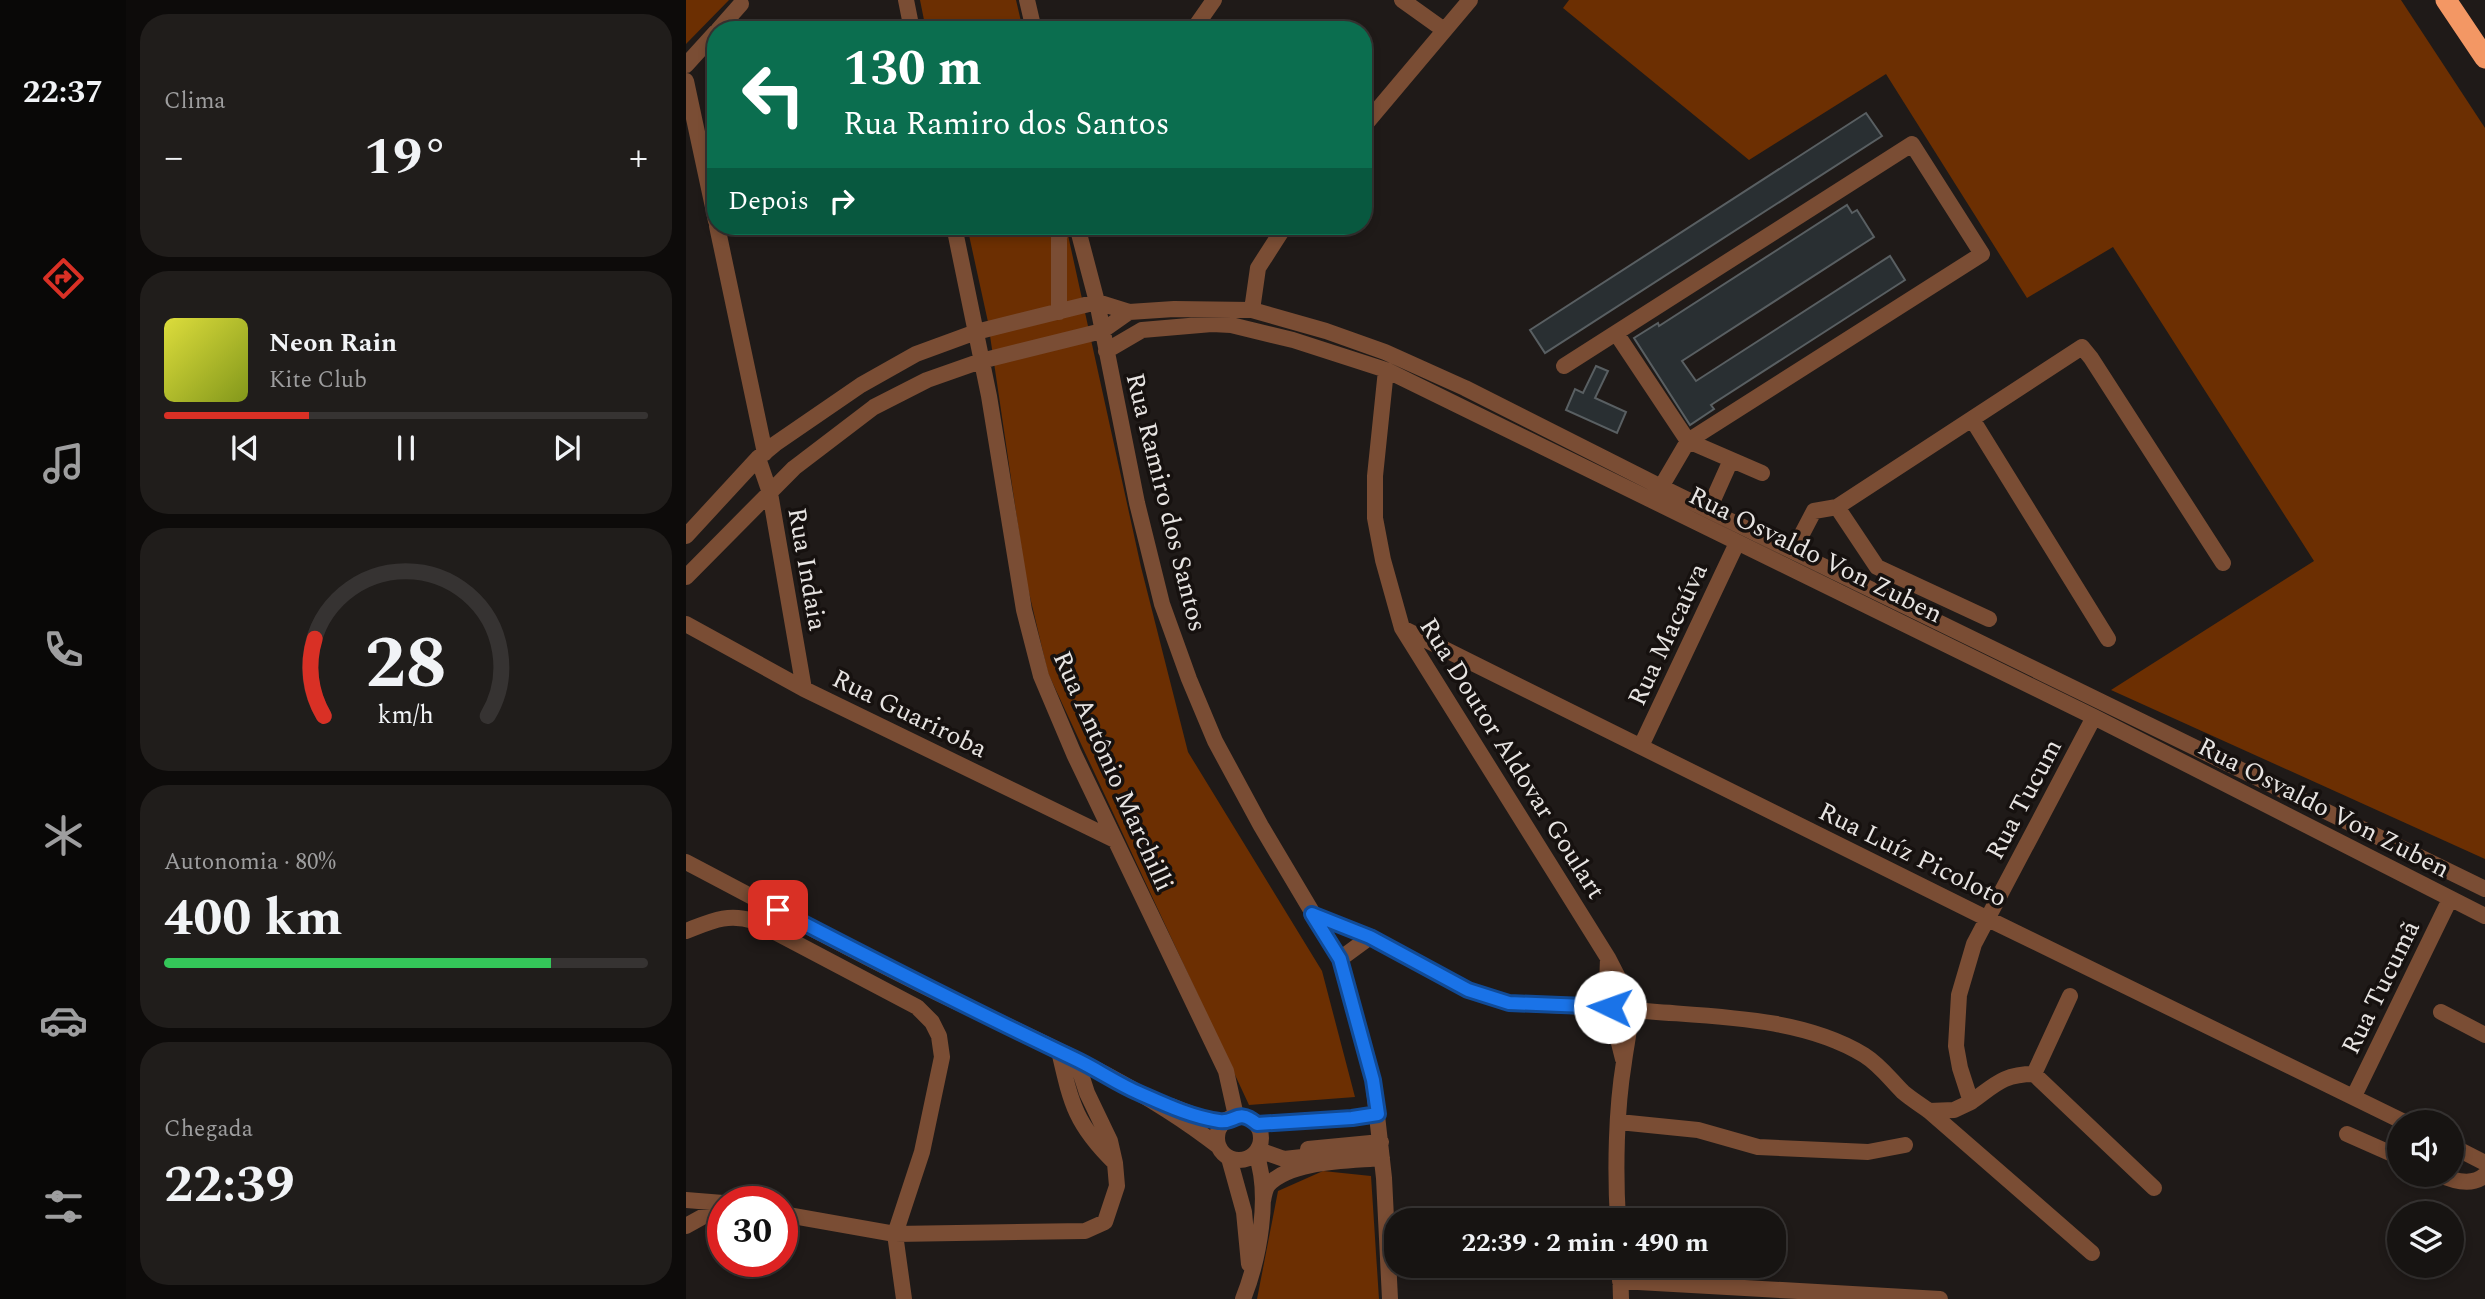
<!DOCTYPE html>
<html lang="pt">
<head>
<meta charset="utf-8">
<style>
	body { margin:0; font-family:Spectral,serif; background:#201d1b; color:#f1f3f6; height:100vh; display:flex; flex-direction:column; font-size:26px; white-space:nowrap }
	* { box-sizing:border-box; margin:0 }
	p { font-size:23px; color:#9e9e9f }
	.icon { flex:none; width:38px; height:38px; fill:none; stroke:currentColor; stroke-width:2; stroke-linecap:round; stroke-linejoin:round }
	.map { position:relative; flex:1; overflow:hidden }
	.side { display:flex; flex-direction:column; gap:14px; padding:14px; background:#0d0b0a; width:560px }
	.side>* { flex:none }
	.guide { position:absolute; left:21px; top:21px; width:665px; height:214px; border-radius:28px; box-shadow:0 4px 10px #0003,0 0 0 2px #363332; background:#0b6e4f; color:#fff; overflow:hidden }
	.tools { position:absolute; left:1701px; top:1110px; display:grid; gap:14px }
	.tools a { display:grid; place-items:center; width:77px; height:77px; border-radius:50%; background:#171412; box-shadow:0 4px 10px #0003,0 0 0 2px #363332; font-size:35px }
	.speed { position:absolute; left:21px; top:1186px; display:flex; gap:14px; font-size:35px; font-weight:700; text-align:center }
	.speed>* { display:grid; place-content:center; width:91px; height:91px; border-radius:50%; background:#171412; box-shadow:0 4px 10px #0003,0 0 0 2px #363332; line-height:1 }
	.speed .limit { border:10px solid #d22; background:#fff; color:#111 }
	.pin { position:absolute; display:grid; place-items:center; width:60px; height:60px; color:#fff; margin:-30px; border-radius:14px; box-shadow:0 4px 10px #0006 }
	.me { position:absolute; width:77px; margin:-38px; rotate:273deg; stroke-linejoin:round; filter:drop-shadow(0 0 5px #0008) }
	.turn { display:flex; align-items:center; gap:24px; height:147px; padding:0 21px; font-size:32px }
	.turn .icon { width:91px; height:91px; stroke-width:2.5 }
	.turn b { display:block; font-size:49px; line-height:60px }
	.then { display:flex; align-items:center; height:66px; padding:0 21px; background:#0003; gap:14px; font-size:26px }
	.big { font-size:52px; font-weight:700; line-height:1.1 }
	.side .tile { flex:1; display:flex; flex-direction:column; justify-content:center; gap:10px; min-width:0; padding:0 24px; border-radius:28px; background:#201d1b }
	.side .dial { align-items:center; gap:0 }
	.dial svg { height:182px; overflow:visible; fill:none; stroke:#363332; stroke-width:7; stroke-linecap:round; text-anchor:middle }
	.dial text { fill:#f1f3f6; stroke:none }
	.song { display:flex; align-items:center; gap:21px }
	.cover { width:84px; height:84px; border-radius:10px; background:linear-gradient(135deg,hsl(60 70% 55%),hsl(70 70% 35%)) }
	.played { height:7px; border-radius:4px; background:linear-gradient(90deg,#d93025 30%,#363332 30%) }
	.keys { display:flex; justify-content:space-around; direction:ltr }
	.heat { display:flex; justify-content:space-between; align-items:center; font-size:38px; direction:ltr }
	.charge { height:10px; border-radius:5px; background:linear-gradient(90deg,#34c759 80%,#363332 0) }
	.trip { position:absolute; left:698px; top:1208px; width:402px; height:70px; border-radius:28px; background:#171412; box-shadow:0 4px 10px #0003,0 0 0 2px #363332; font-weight:700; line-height:70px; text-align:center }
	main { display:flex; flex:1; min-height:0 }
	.tab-bar { display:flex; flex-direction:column; width:126px; justify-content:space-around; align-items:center; background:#090807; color:#9e9e9f }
	.tab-bar .icon { width:49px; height:49px }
	.tab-bar .current { color:#d93025 }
	.tab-bar b { font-size:32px; color:#f1f3f6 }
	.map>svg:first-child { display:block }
	.forest { fill:#6c2f02 }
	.building { fill:#292f32; stroke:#595f62; stroke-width:2 }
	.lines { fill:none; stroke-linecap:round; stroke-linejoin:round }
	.minor { stroke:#7a4d34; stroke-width:16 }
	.highway { stroke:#f39764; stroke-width:21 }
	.route-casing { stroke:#114b97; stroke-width:18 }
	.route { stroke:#1a73e8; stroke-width:12 }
	.labels { text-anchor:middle; stroke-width:7; stroke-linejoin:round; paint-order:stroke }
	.street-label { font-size:26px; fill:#e7e4e2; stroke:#16110f }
</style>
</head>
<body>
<main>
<nav class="tab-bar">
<b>22:37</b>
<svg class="icon current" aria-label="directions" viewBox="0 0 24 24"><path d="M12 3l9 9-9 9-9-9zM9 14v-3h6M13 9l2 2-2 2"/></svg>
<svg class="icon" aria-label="music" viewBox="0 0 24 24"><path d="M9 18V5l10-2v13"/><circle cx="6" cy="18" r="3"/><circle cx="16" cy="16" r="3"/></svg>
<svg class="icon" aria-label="phone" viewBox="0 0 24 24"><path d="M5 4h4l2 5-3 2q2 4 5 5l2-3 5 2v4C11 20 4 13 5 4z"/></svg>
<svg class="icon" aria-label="climate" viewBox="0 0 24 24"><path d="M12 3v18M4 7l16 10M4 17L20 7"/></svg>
<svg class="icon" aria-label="car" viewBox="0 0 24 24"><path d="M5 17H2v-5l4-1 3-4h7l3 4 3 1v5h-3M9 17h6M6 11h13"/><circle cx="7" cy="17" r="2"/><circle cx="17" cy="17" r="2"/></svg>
<svg class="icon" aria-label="filters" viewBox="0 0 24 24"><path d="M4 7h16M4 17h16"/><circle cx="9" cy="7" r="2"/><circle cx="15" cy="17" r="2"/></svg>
</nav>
<section class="side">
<div class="tile"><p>Clima</p>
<div class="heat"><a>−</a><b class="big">19°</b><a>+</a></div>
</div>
<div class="tile">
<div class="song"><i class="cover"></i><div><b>Neon Rain</b><p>Kite Club</p></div></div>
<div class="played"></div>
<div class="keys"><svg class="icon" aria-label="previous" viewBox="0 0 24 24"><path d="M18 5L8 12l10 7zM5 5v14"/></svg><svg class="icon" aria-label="pause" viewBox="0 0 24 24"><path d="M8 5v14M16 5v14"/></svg><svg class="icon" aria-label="next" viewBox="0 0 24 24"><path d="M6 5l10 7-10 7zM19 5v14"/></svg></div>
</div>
<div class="tile dial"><svg viewBox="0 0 100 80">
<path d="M14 69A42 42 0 1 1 86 69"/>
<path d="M14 69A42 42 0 0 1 10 35" stroke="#d93025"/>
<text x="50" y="56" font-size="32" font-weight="700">28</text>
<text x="50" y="72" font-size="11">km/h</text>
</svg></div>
<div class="tile"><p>Autonomia · 80%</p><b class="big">400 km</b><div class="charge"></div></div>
<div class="tile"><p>Chegada</p><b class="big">22:39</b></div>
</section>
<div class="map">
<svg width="1799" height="1299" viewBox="0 0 1799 1299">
	<rect width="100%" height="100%" fill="#1f1a18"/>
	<path class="forest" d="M0,0H43L0,44Z
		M234,0H330L337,30H240Z
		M883,0H1715L1799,128V859L1425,690L1628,561L1427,247L1341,298L1200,74L1063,160L877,8Z
		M281,226H380L455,567L502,752L636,971L669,1097L563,1105L362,673L340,580L302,322Z
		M637,1171L685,1176L693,1299H571L592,1191Z"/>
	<path class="building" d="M1180,113L1196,136L859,353L844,330Z
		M1161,205L1166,213L1171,210L1188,237L996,361L1010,381L1204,256L1219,280L1025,405L1028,409L1004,425L948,338L972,323L973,326Z
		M910,366L922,371L909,398L940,412L931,433L880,410L889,389L897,393Z"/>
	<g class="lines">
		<path class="minor" d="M220,0L226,30
			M341,0L348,30
			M716,0L758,30
			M32,30L55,4
			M507,30L528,0
			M0,65L30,32
			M0,81L30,221
			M677,127L784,0
			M31,226L79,453
			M268,226L303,396L338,610L355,676L388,754L540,1071L550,1116
			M391,226L411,302L451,503L476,604L503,679L529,741L575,826L654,959L687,1080L698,1178L704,1299
			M566,310L572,268L599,226
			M373,312V238L376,226
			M930,333L1002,441L1076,473
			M420,351L456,330L526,324L545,325L607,340L700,370L1408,717L1799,916
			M878,366L1226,144L1296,254L1002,441L975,487
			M700,370L689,476V518L697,560L716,628L922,958L941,995
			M1286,419L1422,639
			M72,458L84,493L118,689
			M1151,507L1191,567L1303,619
			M1023,509L1045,460
			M0,536L72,458L89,444L175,385L230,354L290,332L411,302L443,312L488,309L566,310L640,331L699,352L779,388L975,487L1799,889
			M1107,551L1128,511L1151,507L1396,347L1405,358L1537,563
			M0,577L108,468L188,407L241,380L295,361L416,331L443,312
			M0,624L118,689L429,840
			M716,628L1302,919L1718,1122
			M955,746L1051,543
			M0,862C84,906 168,952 254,994C348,1039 449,1081 532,1146
			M626,914L684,937L782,990L823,1003L924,1008
			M0,931C26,921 41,913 68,921L231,1007L246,1022L253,1036L256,1057L236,1152L209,1234L399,1231L419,1222L431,1186L429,1163L424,1141L401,1093L390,1059
			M922,958L921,986L924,1002
			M654,959L684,937
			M947,1010C1020,1017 1113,1015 1178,1055C1194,1065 1204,1079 1217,1092C1225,1099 1235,1105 1243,1111L1406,1253
			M1755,1012L1799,1035
			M931,1017L933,1043L937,1059
			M373,1051C385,1103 389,1124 429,1163
			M1348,1074L1384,996
			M1668,1096L1764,899
			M1285,1102C1309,1085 1317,1074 1348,1074L1468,1188
			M485,1106L518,1119L538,1122
			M1243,1111L1268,1110L1285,1102L1274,1068L1270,1046L1273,995L1288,944L1408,717
			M531 1138a22 22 0 1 1 44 0a22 22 0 1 1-44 0Z
			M933,1122L1012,1130L1072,1147L1182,1152L1219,1145
			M571,1124L665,1118L692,1114
			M1661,1134L1713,1157
			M1766,1146L1799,1163
			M622,1149L695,1142
			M573,1150L598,1159L635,1155
			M543,1158L558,1212L563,1264
			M1752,1174C1767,1181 1786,1187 1799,1175
			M0,1200L37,1203
			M577,1201C578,1195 579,1189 582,1185C605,1160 665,1161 696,1158
			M96,1214L209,1234L218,1299
			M932,1220C929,1171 930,1110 938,1062C940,1045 944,1031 944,1014
			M0,1226L27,1211L37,1209
			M934,1265L935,1299
			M934,1281L1254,1299
			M557,1299C573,1259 585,1195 570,1154"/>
		<path class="highway" d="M1760,0L1799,58"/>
	</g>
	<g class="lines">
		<g class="route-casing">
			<path id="route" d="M92,910C190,961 288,1011 387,1058C409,1068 430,1083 453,1093C478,1104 505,1117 533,1121C549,1124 551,1107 571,1124L666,1118L692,1114L687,1080L654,959L626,914L684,937L782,990L823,1003L924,1007"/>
		</g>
		<use href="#route" class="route"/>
	</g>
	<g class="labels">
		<g class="street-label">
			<text transform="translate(481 502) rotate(76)" y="9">Rua Ramiro dos Santos</text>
			<text transform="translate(1130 554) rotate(26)" y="9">Rua Osvaldo Von Zuben</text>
			<text transform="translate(122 569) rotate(80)" y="9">Rua Indaia</text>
			<text transform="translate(981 634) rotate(-65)" y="9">Rua Macaúva</text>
			<text transform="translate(224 713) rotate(26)" y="9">Rua Guariroba</text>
			<text transform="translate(827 758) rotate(58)" y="9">Rua Doutor Aldovar Goulart</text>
			<text transform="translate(428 771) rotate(66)" y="9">Rua Antônio Marchilli</text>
			<text transform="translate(1337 799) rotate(-62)" y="9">Rua Tucum</text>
			<text transform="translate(1638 807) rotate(27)" y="9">Rua Osvaldo Von Zuben</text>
			<text transform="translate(1227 854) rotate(26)" y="9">Rua Luíz Picoloto</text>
			<text transform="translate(1694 987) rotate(-64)" y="9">Rua Tucumã</text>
		</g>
	</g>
</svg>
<div class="tools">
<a><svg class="icon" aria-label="sound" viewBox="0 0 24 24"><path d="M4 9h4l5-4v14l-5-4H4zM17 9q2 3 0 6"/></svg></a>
<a><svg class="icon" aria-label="layers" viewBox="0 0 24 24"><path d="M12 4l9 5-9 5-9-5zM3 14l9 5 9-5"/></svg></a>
</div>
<div class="speed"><div class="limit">30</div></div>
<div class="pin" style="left:92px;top:910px;background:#d93025"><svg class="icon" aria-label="arrive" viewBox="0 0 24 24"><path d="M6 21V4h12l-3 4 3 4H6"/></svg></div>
<svg class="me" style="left:924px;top:1007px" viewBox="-20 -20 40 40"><circle r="19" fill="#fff"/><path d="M0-13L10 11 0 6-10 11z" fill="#1a73e8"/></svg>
<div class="trip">22:39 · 2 min · 490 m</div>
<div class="guide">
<div class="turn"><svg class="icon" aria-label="left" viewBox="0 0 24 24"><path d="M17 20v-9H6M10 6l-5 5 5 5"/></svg><div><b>130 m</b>Rua Ramiro dos Santos</div></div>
<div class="then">Depois<svg class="icon" aria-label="right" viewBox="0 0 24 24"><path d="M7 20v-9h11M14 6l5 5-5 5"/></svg></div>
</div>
</div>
</main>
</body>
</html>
